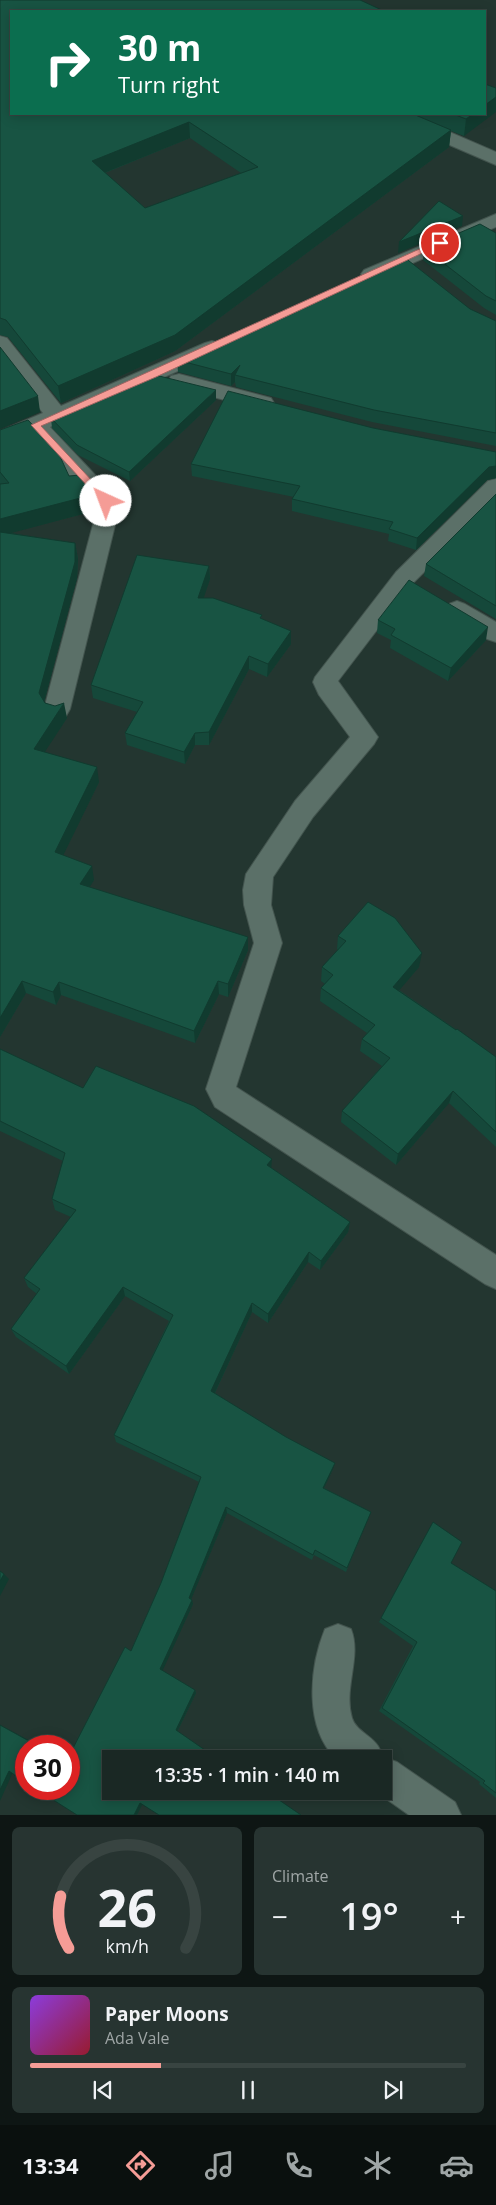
<!DOCTYPE html>
<html lang="en">
<head>
<meta charset="utf-8">
<style>
	body { margin:0; font-family:"Open Sans",sans-serif; background:#273431; color:#f1f3f6; height:100vh; display:flex; flex-direction:column; font-size:19px; white-space:nowrap }
	* { box-sizing:border-box; margin:0 }
	p { font-size:16px; color:#9fa6a6 }
	.icon { flex:none; width:28px; height:28px; fill:none; stroke:currentColor; stroke-width:2; stroke-linecap:round; stroke-linejoin:round }
	.map { position:relative; height:1815px; overflow:hidden }
	.sheet { display:flex; flex-direction:column; gap:12px; padding:12px; background:#0e1614; flex:1 }
	.sheet>* { flex:none }
	.top-card { position:absolute; left:10px; top:10px; width:476px; height:105px; border-radius:0px; box-shadow:0 2px 12px #0003,0 0 0 1px #384441; background:#0b6e4f; color:#fff; overflow:hidden }
	.speed { position:absolute; left:15px; top:1735px; display:flex; gap:10px; font-size:25px; font-weight:700; text-align:center }
	.speed>* { display:grid; place-content:center; width:65px; height:65px; border-radius:50%; background:#1a2824; box-shadow:0 2px 12px #0003,0 0 0 1px #384441; line-height:1 }
	.speed .limit { border:8px solid #d22; background:#fff; color:#111 }
	.pin { position:absolute; display:grid; place-items:center; width:42px; height:42px; color:#fff; margin:-21px; border:2px solid #fff; border-radius:50%; box-shadow:0 1px 5px #0007 }
	.me { position:absolute; width:55px; margin:-28px; rotate:317deg; stroke-linejoin:round; filter:drop-shadow(0 0 4px #0008) }
	.turn { display:flex; align-items:center; gap:18px; height:105px; padding:0 25px; font-size:22px }
	.turn .icon { width:65px; height:65px; stroke-width:2.5 }
	.turn b { display:block; font-size:35px; line-height:42px }
	.big { font-size:38px; font-weight:600; line-height:1.1 }
	.sheet .widget { flex:1; display:flex; flex-direction:column; justify-content:center; gap:8px; min-width:0; padding:0 18px; border-radius:8px; background:#273431 }
	.sheet .dial { align-items:center; gap:0 }
	.dial svg { height:130px; overflow:visible; fill:none; stroke:#384441; stroke-width:7; stroke-linecap:round; text-anchor:middle }
	.dial text { fill:#f1f3f6; stroke:none }
	.song { display:flex; align-items:center; gap:15px }
	.cover { width:60px; height:60px; border-radius:8px; background:linear-gradient(135deg,hsl(270 70% 55%),hsl(350 70% 35%)) }
	.played { height:5px; border-radius:2px; background:linear-gradient(90deg,#f59c96 30%,#384441 30%) }
	.keys { display:flex; justify-content:space-around; direction:ltr }
	.heat { display:flex; justify-content:space-between; align-items:center; font-size:28px; direction:ltr }
	.sheet .tiles { flex:1; display:grid; gap:12px; grid-template-columns:1fr 1fr }
	.widget:last-child { grid-column:span 2 }
	.trip { position:absolute; left:102px; top:1750px; width:290px; height:50px; border-radius:0px; background:#1a2824; box-shadow:0 2px 12px #0003,0 0 0 1px #384441; font-weight:600; line-height:50px; text-align:center }
	.dock { display:flex; height:80px; justify-content:space-around; align-items:center; background:#0a100e; color:#9fa6a6 }
	.dock .icon { width:35px; height:35px }
	.dock .selected { color:#f59c96 }
	.dock b { font-size:22px; color:#f1f3f6 }
	.map>svg:first-child { display:block }
	.lines { fill:none; stroke-linecap:round; stroke-linejoin:round }
	.street-casing { stroke:#43544e; stroke-width:2 }
	.street { fill:#5b7068; fill-rule:evenodd }
	.wall { fill:#15483a; fill-rule:evenodd }
	.shaded-wall { fill:#113b2f }
	.building { fill:#185443; stroke:#113b2f; fill-rule:evenodd }
	.route { fill:#f59c96; stroke:#9f6562 }
</style>
</head>
<body>
<div class="map">
<svg width="496" height="1815" viewBox="0 0 496 1815">
	<rect width="100%" height="100%" fill="#233630"/>
	<g class="lines">
		<g class="street-casing">
			<path id="street" d="M384,114H408L496,152V165L387,118Z
				M496,214V227L378,278L371,280L364,278L361,274L364,270Z
				M0,336L7,338L61,406L205,343L212,341L219,343L222,348L219,353L50,427L114,495L117,501L118,513L70,709L66,716L57,719L48,716L44,709L96,513L95,503L31,435L0,446V431L43,413L0,357Z
				M179,374L271,398L274,403L271,408L263,410L171,386L168,381L171,376Z
				M496,479V501L412,584L338,681L378,737L374,744L313,817L273,877L271,905L282,943L236,1087L496,1255V1289L485,1284L215,1107L206,1089L254,943L244,905L243,890L246,874L295,801L350,737L319,695L313,682L315,677L396,572L488,481Z
				M457,601L465,604L496,622V642L487,639L449,616L445,610L449,604Z
				M338,1624L351,1629C362,1657 343,1688 352,1718C356,1731 371,1735 378,1746C380,1749 381,1753 383,1757L397,1762L455,1802L461,1815H409L375,1791H384V1759H336C304,1727 309,1668 325,1629Z"/>
		</g>
		<use href="#street" class="street"/>
	</g>
	<path class="wall" d="M0,0L11,114H485L464,136L451,131L449,147L175,351L61,403L8,337L0,335ZM190,138L241,173L145,208L105,173Z
		M496,233V315L484,308L423,260L424,248Z
		M470,309L496,321V446L372,422L236,387L235,382L231,386L178,372L177,360Z
		M216,400L130,481L78,455L52,428L51,418Z
		M373,428L496,452V478L487,480L416,550L388,541L389,534L292,511V499L294,497L192,476L191,464Z
		M0,430L69,476L94,511L10,533L75,543L78,559L77,578L44,702L67,718L44,752L99,782L63,855L94,880L89,887L248,937V950L228,997L219,994L195,1043L61,995L56,1005L26,993L0,1037Z
		M496,494V619L424,576L426,564Z
		M209,566L210,579L203,598L262,619L291,644L267,677L249,669L209,745H195L185,764L127,745L125,733L137,712L93,698L91,685Z
		M378,620L486,640L448,681L390,648L391,640L377,633Z
		M338,936L419,967L399,990L496,1057V1147L449,1103L396,1165L341,1122L342,1111L382,1066L360,1051L362,1039L367,1033L320,1001L321,988L325,984L321,981L322,967L338,950L337,949Z
		M0,1049L83,1088L272,1168L350,1222L348,1232L320,1270L308,1262L268,1323L252,1312L215,1393L333,1469L324,1488L371,1512L346,1572L314,1555L312,1560L227,1513L191,1599L193,1604L162,1670L195,1690L196,1693L137,1815H77L69,1789L161,1583L199,1482L116,1442L114,1435L169,1321L125,1296L69,1374L16,1337L11,1329L37,1294L28,1287L24,1278L71,1217L55,1210L52,1199L63,1161L0,1131Z
		M433,1522L451,1563L496,1591V1798L479,1784L480,1782L379,1711L413,1646L379,1622Z"/>
	<path class="shaded-wall" d="M496,97V112L464,136L466,119L473,114H485V105Z
		M189,122L190,138L94,177L92,161Z
		M451,130L449,147L175,351L61,403L58,386Z
		M463,216L462,226L398,253L399,242Z
		M240,365L235,375V382L231,386V374Z
		M216,390V400L130,481L129,472Z
		M38,396L40,412L0,429V411Z
		M496,466V478L487,480L416,550L417,538L489,467Z
		M91,488L94,511L0,536V519Z
		M75,543L78,559L77,578L42,709L39,693Z
		M209,566L210,579L199,612L198,598Z
		M488,627L486,640L448,681L451,668Z
		M291,631V644L267,677L268,664Z
		M249,656V669L209,745V732Z
		M64,703L67,718L37,764L34,749Z
		M195,733V745L185,764L184,752Z
		M97,767L99,782L58,866L55,852Z
		M92,866L94,880L83,898L80,884Z
		M248,937V950L228,997V984Z
		M422,953L419,967L391,1000L393,987Z
		M22,981L26,993L0,1037V1018Z
		M218,981L219,994L195,1043L194,1031Z
		M59,982L61,995L56,1005L53,992Z
		M453,1091L449,1103L396,1165L398,1154Z
		M272,1159L271,1170L267,1165Z
		M350,1222L348,1232L320,1270L321,1261Z
		M309,1252L308,1262L268,1323V1314Z
		M123,1287L125,1296L69,1374L66,1366Z
		M252,1303V1312L212,1399L211,1391Z
		M335,1463L333,1469L321,1494L323,1488Z
		M226,1507L227,1513L190,1602L189,1598Z
		M4,1574L9,1579L0,1596V1581Z
		M192,1600L193,1604L162,1672L160,1669Z
		M195,1690L196,1693L177,1732L176,1730Z
		M0,1725L40,1746H38Z
		M9,1771L13,1772L0,1801V1790Z
		M140,1803H143L137,1815H134Z"/>
	<path class="building" d="M0,0H360L384,11H11V114H413L451,130L175,335L58,386L6,320L0,318ZM189,122L258,167L145,208L92,161Z
		M485,84L496,88V97L485,105Z
		M453,114H473L466,119Z
		M439,201L463,216L399,242Z
		M480,224L496,233V301L486,296L424,248Z
		M404,257L470,309L496,321V433L374,410L235,375L240,365L231,374L177,360Z
		M0,347L38,396L0,411Z
		M151,374L216,390L129,472L77,445L51,418Z
		M228,391L373,428L496,452V466L489,467L417,538L389,529L393,522L292,499L300,486L191,464Z
		M28,420L58,452L69,476L80,475L91,488L92,495L0,519V484L9,483L0,472V430Z
		M496,494V606L426,564Z
		M0,532L75,543V562L39,693L45,703L55,706L64,703L34,749L97,767L55,852L92,866L80,884L248,937L228,984L218,981L194,1031L59,982L53,992L22,981L0,1018Z
		M137,555L209,566L198,598H213L262,615L260,618L291,631L268,664L249,656L209,732L195,733L184,752L125,733L143,702L91,685Z
		M409,580L488,627L451,668L391,635L395,629L378,620Z
		M368,902L395,918L422,953L393,987L456,1030L457,1029L496,1057V1132L453,1091L398,1154L342,1111L390,1058L362,1039L375,1025L321,988L333,975L322,967L346,941L338,936Z
		M0,1049L83,1088L96,1066L194,1106L272,1159L267,1165L350,1222L321,1261L309,1252L268,1314L252,1303L211,1391L286,1437L335,1463L323,1488L371,1512L347,1568L315,1550L313,1555L226,1507L189,1598L192,1600L160,1669L195,1690L176,1730L218,1759H111V1791H266L301,1815H159L140,1803L134,1815H77L36,1789H69V1756L125,1647L131,1651L161,1583L201,1477L114,1435L173,1315L123,1287L66,1366L11,1329L40,1289L24,1278L76,1210L52,1199L65,1153L0,1121Z
		M433,1522L462,1542L451,1563L496,1591V1793L483,1783L485,1781L382,1708L417,1642L381,1618Z
		M0,1571L4,1574L0,1581Z
		M0,1725L38,1746H26V1783L9,1771L0,1790Z"/>
	<path class="route" d="M437,241L444,243L156,377L41,426L109,499V503H103L31,425Z"/>
</svg>
<div class="speed"><div class="limit">30</div></div>
<div class="pin" style="left:440px;top:243px;background:#d93025"><svg class="icon" aria-label="arrive" viewBox="0 0 24 24"><path d="M6 21V4h12l-3 4 3 4H6"/></svg></div>
<svg class="me" style="left:106px;top:501px" viewBox="-20 -20 40 40"><circle r="19" fill="#fff"/><path d="M0-13L10 11 0 6-10 11z" fill="#f59c96"/></svg>
<div class="trip">13:35 · 1 min · 140 m</div>
<div class="top-card">
<div class="turn"><svg class="icon" aria-label="right" viewBox="0 0 24 24"><path d="M7 20v-9h11M14 6l5 5-5 5"/></svg><div><b>30 m</b>Turn right</div></div>
</div>
</div>
<section class="sheet">
<div class="tiles">
<div class="widget dial"><svg viewBox="0 0 100 80">
<path d="M14 69A42 42 0 1 1 86 69"/>
<path d="M14 69A42 42 0 0 1 9 37" stroke="#f59c96"/>
<text x="50" y="56" font-size="32" font-weight="700">26</text>
<text x="50" y="72" font-size="11">km/h</text>
</svg></div>
<div class="widget"><p>Climate</p>
<div class="heat"><a>−</a><b class="big">19°</b><a>+</a></div>
</div>
<div class="widget">
<div class="song"><i class="cover"></i><div><b>Paper Moons</b><p>Ada Vale</p></div></div>
<div class="played"></div>
<div class="keys"><svg class="icon" aria-label="previous" viewBox="0 0 24 24"><path d="M18 5L8 12l10 7zM5 5v14"/></svg><svg class="icon" aria-label="pause" viewBox="0 0 24 24"><path d="M8 5v14M16 5v14"/></svg><svg class="icon" aria-label="next" viewBox="0 0 24 24"><path d="M6 5l10 7-10 7zM19 5v14"/></svg></div>
</div>
</div>
</section>
<nav class="dock">
<b>13:34</b>
<svg class="icon selected" aria-label="directions" viewBox="0 0 24 24"><path d="M12 3l9 9-9 9-9-9zM9 14v-3h6M13 9l2 2-2 2"/></svg>
<svg class="icon" aria-label="music" viewBox="0 0 24 24"><path d="M9 18V5l10-2v13"/><circle cx="6" cy="18" r="3"/><circle cx="16" cy="16" r="3"/></svg>
<svg class="icon" aria-label="phone" viewBox="0 0 24 24"><path d="M5 4h4l2 5-3 2q2 4 5 5l2-3 5 2v4C11 20 4 13 5 4z"/></svg>
<svg class="icon" aria-label="climate" viewBox="0 0 24 24"><path d="M12 3v18M4 7l16 10M4 17L20 7"/></svg>
<svg class="icon" aria-label="car" viewBox="0 0 24 24"><path d="M5 17H2v-5l4-1 3-4h7l3 4 3 1v5h-3M9 17h6M6 11h13"/><circle cx="7" cy="17" r="2"/><circle cx="17" cy="17" r="2"/></svg>
</nav>
</body>
</html>
